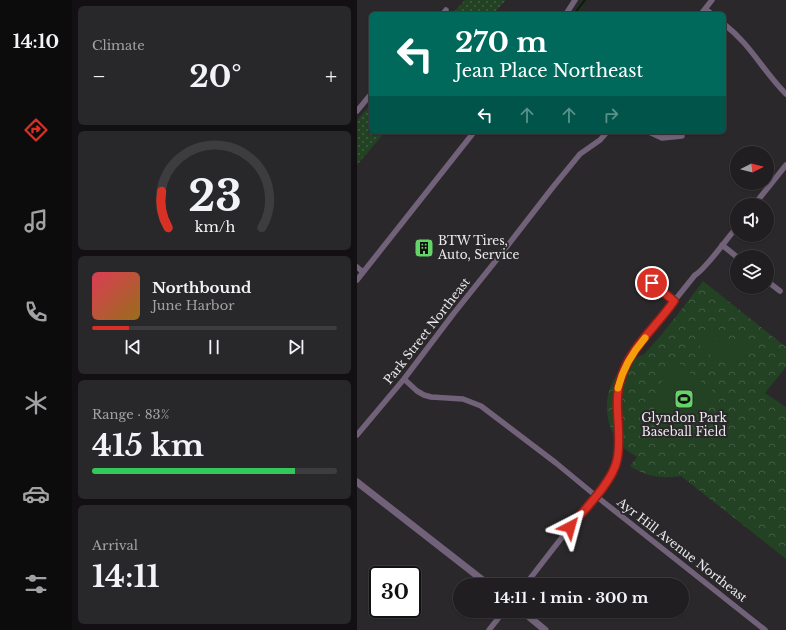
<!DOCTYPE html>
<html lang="en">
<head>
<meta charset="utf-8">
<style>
	body { margin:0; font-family:"Libre Baskerville",serif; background:#282729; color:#f1f3f6; height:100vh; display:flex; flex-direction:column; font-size:15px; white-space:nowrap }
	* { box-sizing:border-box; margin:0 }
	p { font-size:13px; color:#a2a2a5 }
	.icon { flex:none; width:22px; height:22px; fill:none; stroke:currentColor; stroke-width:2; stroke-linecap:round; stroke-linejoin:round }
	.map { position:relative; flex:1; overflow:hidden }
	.drawer { display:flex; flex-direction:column; gap:6px; padding:6px; background:#121012; width:285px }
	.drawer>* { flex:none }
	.hud { position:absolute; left:12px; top:12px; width:357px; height:122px; border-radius:6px; box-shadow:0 1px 3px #0004,0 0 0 1px #3d3c3e; background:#00695c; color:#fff; overflow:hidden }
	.needle { width:26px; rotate:84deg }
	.fabs { position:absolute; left:373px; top:146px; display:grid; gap:8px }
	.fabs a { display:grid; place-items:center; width:44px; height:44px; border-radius:50%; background:#201e20; box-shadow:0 1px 3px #0004,0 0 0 1px #3d3c3e; font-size:20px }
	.speed { position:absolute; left:12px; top:566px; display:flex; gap:8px; font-size:20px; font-weight:700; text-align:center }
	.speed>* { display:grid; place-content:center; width:52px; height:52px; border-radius:50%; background:#201e20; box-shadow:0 1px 3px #0004,0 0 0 1px #3d3c3e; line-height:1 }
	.speed .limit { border:2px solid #111; border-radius:6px; background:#fff; color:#111 }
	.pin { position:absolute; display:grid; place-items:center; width:34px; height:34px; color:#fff; margin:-17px; border:2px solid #fff; border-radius:50%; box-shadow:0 1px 4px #0007 }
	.me { position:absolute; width:44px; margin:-22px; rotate:39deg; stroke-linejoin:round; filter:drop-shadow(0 0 3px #0008) }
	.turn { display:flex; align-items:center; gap:14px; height:84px; padding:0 20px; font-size:18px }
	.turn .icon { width:52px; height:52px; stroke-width:2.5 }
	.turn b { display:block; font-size:28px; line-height:34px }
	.lanes { display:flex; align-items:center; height:38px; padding:0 20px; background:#0003; justify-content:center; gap:20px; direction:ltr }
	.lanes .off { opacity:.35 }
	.big { font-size:30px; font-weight:700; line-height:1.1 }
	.drawer .tile { flex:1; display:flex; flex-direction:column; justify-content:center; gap:6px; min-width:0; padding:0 14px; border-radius:6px; background:#282729 }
	.drawer .dial { align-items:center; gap:0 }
	.dial svg { height:104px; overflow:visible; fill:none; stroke:#3d3c3e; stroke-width:7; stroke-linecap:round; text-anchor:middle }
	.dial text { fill:#f1f3f6; stroke:none }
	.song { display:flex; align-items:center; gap:12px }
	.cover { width:48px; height:48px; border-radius:6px; background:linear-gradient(135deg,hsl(350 70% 55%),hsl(40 70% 35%)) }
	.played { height:4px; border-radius:2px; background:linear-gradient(90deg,#d93025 15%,#3d3c3e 15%) }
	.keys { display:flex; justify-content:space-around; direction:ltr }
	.heat { display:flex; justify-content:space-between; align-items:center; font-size:22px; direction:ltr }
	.charge { height:6px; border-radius:3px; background:linear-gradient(90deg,#34c759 83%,#3d3c3e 0) }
	.trip { position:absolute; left:96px; top:578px; width:236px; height:40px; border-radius:20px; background:#201e20; box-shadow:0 1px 3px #0004,0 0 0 1px #3d3c3e; font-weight:700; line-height:40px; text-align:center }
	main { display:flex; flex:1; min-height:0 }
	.menu { display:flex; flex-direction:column; width:72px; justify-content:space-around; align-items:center; background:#0d0c0d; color:#a2a2a5 }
	.menu .icon { width:28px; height:28px }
	.menu .active { color:#d93025 }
	.menu b { font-size:18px; color:#f1f3f6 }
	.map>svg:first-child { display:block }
	.grass { fill:url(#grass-dots) }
	.park { fill:url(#park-crowns) }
	.garden { fill:#234123 }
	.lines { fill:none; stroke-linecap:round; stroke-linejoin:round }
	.stream { stroke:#012202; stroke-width:2 }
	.minor { stroke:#726279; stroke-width:5.5 }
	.tertiary { stroke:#726279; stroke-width:7 }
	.route-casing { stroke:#8d1f18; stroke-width:10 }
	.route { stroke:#d93025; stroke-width:7 }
	.slow { stroke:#f59e0b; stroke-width:7 }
	.labels { text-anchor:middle; stroke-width:4; stroke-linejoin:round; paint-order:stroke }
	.poi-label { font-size:12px; fill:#eae9eb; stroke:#2a282a; text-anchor:start }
	.street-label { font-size:12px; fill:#eae9eb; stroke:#2a282a }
</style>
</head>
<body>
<main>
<nav class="menu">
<b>14:10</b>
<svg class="icon active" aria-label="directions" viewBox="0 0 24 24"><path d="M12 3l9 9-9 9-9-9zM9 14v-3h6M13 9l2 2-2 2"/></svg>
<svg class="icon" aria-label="music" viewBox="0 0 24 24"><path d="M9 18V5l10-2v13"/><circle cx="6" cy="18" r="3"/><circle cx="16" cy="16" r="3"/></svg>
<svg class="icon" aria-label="phone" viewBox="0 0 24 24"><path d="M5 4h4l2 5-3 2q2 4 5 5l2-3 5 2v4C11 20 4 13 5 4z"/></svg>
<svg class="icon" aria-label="climate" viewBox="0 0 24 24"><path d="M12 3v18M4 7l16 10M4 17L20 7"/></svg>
<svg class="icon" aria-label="car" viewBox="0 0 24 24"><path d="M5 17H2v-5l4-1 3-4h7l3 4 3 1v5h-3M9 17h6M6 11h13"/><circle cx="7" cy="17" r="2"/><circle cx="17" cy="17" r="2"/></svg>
<svg class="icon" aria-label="filters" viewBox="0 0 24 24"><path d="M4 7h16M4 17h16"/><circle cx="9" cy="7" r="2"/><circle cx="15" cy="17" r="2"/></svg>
</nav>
<section class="drawer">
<div class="tile"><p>Climate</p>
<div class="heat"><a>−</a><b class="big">20°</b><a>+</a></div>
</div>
<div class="tile dial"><svg viewBox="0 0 100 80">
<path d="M14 69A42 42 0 1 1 86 69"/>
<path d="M14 69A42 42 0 0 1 9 41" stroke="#d93025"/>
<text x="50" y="56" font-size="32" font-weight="700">23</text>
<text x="50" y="72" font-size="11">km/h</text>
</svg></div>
<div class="tile">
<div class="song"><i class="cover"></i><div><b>Northbound</b><p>June Harbor</p></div></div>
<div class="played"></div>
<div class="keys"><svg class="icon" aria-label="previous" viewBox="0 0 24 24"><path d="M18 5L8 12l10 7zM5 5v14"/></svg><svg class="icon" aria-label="pause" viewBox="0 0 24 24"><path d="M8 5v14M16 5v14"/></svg><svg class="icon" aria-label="next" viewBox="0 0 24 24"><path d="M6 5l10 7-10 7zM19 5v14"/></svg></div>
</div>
<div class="tile"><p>Range · 83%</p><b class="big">415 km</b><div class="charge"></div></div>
<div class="tile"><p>Arrival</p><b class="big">14:11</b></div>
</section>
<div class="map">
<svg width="429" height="630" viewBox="0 0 429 630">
	<defs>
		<pattern id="grass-dots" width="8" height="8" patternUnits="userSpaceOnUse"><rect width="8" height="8" fill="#234123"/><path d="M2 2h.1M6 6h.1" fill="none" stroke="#435c43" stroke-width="1.8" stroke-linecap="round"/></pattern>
		<pattern id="park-crowns" width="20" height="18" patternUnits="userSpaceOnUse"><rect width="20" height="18" fill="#234123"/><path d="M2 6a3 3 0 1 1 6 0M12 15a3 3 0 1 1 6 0" fill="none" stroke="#435c43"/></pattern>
	</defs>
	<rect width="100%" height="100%" fill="#2a282a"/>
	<path class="grass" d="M108,0H149L136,14H95Z
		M14,104V132H28L0,165V120Z"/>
	<path class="park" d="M346,281L429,347V367L408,393L429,407V559L324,476C303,479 291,477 273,466L280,457C276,454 271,452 267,448C245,427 244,391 265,368C269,364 274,360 280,357C284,355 288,355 290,351C310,329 328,305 346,281Z"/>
	<path class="garden" d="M355,325L363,332L348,350L339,342Z
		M365,334L374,341L359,359L350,352Z
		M383,341L393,350L378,368L368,360Z
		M319,361L358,393L359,398L318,438C312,432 304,425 300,417C290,396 308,378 319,361Z"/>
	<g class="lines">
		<path class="stream" d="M217,14L228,0"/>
		<path class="minor" d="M348,9L355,14
			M86,14L89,10
			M209,14L218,0
			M344,14L355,0
			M367,24C394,45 406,71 429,94
			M0,111L14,94
			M292,132L305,138L325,136
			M397,205L429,165
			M365,245L380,257
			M0,267L6,272
			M284,274L317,301
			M0,280L117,132
			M410,281L423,291
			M47,379L60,391L67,395L74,397L106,399L124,406L199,463L239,496L408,630
			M0,435L47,379L97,313L137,263L196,187L223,154L243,140L250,132
			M168,585C186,562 204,538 223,515C235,499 256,481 260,460C264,443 260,423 259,406C259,388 265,371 273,356L338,275C348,270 371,237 380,227
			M132,630L147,611"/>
		<path class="tertiary" d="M0,482L132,585
			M165,611L188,630"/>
	</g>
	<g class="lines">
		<g class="route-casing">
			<path id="route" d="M213,527C227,510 256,481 260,460C266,433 255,405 264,378C273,348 299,327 317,301L295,283"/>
		</g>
		<use href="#route" class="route"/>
		<path class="slow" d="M261,388C266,368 275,353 288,338"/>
	</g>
	<defs>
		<g id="building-square" transform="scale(1)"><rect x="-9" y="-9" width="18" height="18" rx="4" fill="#65d467" stroke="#2a282a"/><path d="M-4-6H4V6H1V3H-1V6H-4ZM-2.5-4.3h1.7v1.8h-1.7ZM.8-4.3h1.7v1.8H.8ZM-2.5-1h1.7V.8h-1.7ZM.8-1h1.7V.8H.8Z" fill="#111"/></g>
		<g id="stadium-square" transform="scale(1)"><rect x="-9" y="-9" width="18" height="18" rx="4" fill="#65d467" stroke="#2a282a"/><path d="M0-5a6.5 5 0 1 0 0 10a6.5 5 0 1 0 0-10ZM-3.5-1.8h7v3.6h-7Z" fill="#111"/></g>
	</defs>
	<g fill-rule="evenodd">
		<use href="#building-square" x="67" y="248"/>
		<use href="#stadium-square" x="327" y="399"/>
	</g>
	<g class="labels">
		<g class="poi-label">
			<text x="81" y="245">BTW Tires,<tspan x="81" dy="14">Auto, Service</tspan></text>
			<text x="327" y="422" text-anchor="middle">Glyndon Park<tspan x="327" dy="14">Baseball Field</tspan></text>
		</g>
		<g class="street-label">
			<text transform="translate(70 331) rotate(-52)" y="4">Park Street Northeast</text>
			<text transform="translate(325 550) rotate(38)" y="4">Ayr Hill Avenue Northeast</text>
		</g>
	</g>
</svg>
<div class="fabs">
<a><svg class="needle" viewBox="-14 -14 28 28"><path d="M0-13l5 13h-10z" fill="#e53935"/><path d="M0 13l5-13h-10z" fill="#a2a2a5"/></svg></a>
<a><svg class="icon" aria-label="sound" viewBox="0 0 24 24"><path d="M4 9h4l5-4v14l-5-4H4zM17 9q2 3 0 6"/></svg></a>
<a><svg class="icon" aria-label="layers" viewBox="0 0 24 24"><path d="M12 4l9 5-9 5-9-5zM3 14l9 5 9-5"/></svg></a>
</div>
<div class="speed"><div class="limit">30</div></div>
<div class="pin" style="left:295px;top:283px;background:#d93025"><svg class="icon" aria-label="arrive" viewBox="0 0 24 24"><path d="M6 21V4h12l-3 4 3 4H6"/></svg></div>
<svg class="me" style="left:213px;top:527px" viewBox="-20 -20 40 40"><path d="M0-17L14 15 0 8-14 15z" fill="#d93025" stroke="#fff" stroke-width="4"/></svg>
<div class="trip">14:11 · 1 min · 300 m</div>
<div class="hud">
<div class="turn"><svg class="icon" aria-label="left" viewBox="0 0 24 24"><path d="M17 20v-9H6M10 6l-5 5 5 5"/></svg><div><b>270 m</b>Jean Place Northeast</div></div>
<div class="lanes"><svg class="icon" aria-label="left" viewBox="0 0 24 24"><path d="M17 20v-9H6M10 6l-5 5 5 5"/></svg><svg class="icon off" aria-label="ahead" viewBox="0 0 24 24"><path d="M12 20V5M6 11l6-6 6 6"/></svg><svg class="icon off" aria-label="ahead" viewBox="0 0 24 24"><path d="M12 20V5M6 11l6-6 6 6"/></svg><svg class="icon off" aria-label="right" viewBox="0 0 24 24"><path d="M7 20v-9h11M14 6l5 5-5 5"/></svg></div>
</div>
</div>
</main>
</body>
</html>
